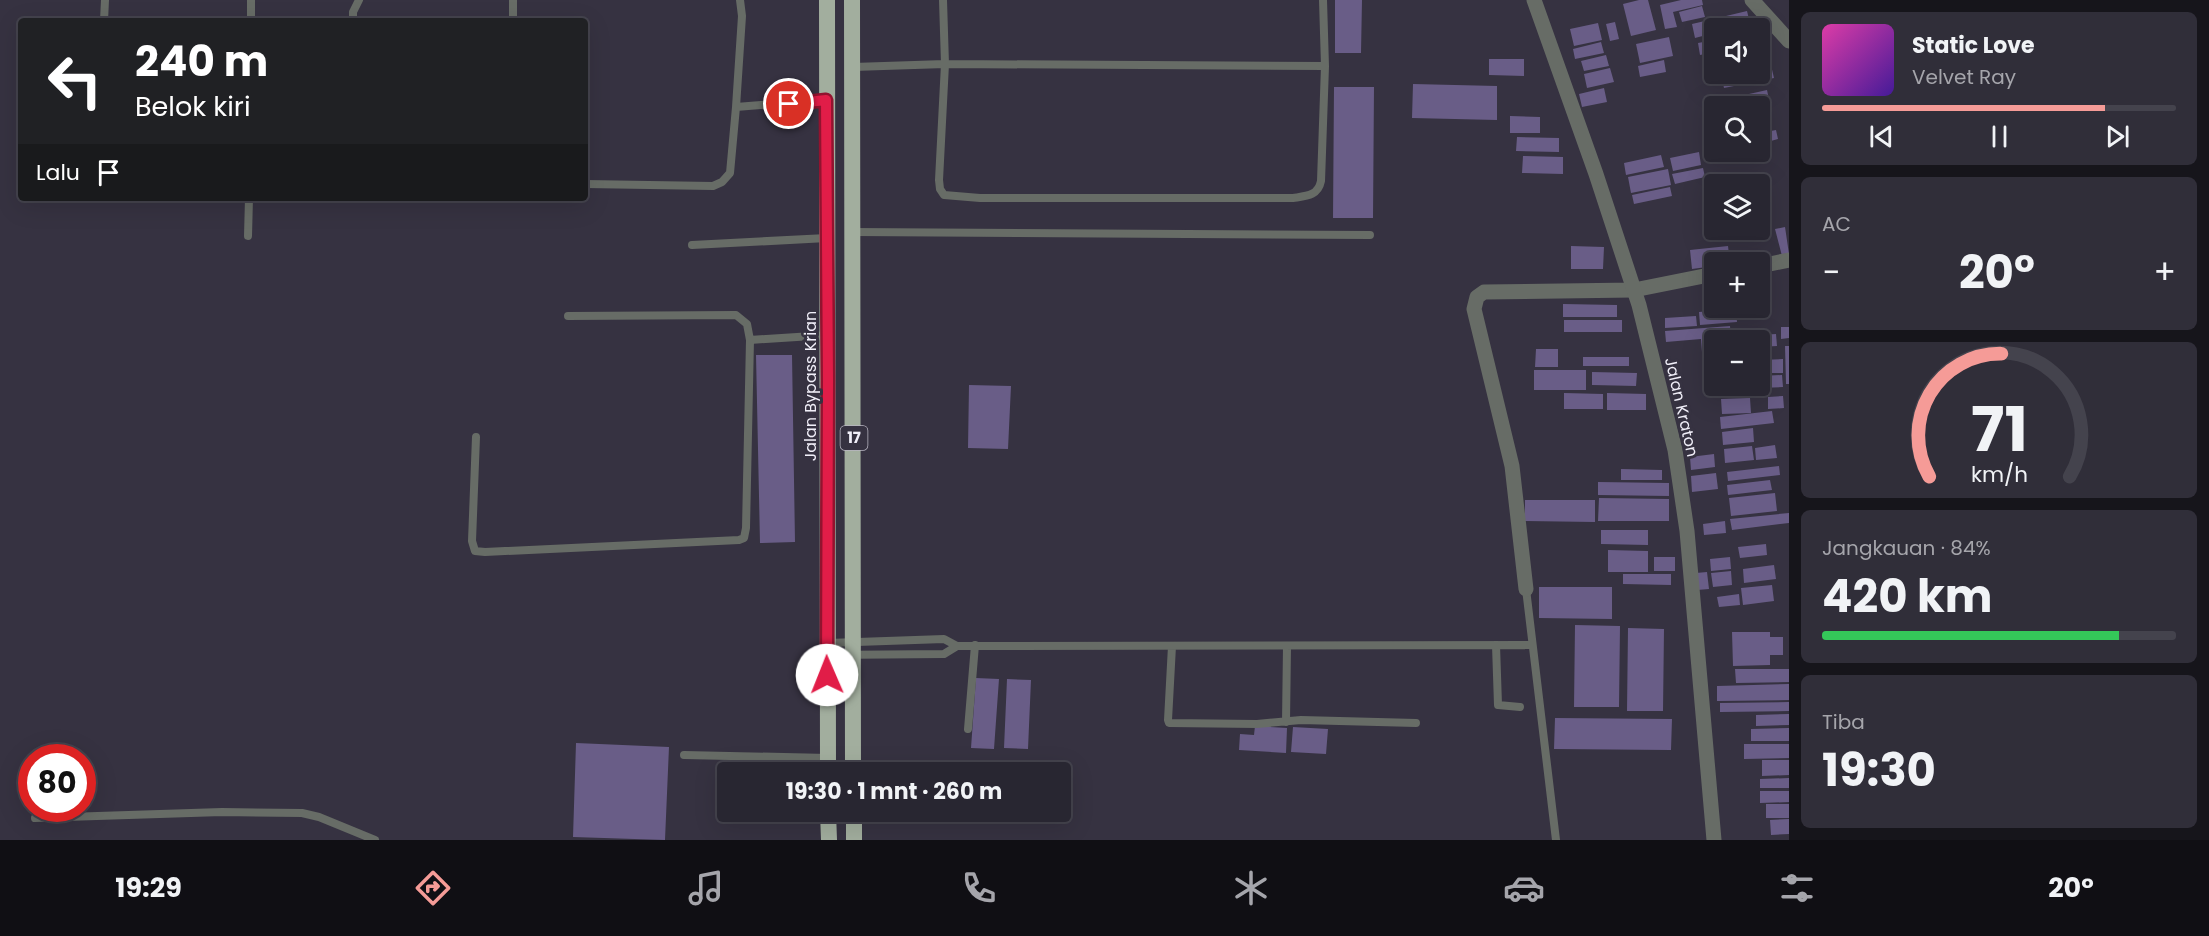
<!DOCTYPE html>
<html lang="id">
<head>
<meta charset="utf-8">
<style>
	body { margin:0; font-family:Poppins,sans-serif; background:#302e39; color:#f1f3f6; height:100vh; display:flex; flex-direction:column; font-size:22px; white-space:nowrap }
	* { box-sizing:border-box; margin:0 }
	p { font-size:20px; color:#a5a5ab }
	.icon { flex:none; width:33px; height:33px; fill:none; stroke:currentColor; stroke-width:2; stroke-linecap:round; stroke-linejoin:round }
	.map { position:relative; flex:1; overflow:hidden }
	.sheet { display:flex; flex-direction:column; gap:12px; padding:12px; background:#16151b; width:420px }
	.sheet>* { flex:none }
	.hud { position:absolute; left:18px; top:18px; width:570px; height:183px; border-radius:6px; box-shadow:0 6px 24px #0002,0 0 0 2px #44434d; background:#202124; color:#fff; overflow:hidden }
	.fabs { position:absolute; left:1704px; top:18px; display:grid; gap:12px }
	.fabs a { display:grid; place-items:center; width:66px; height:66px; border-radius:6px; background:#282631; box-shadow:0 6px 24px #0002,0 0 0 2px #44434d; font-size:30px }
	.speed { position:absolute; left:18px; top:744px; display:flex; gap:12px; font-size:30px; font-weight:700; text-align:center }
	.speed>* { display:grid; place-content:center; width:78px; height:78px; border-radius:50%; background:#282631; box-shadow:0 6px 24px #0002,0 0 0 2px #44434d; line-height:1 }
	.speed .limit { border:9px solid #d22; background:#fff; color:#111 }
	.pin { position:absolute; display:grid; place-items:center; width:51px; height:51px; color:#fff; margin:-26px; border:3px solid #fff; border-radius:50%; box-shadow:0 2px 6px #0007 }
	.me { position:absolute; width:66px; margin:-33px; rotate:359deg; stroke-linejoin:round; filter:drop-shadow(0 0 4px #0008) }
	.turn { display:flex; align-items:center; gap:21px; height:126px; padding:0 18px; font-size:27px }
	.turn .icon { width:78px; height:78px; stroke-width:2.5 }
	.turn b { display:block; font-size:42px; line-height:51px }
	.then { display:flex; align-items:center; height:57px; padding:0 18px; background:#0003; gap:12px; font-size:22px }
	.big { font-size:45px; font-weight:700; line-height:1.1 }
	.sheet .widget { flex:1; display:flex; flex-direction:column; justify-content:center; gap:9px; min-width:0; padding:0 21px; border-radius:9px; background:#302e39 }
	.sheet .dial { align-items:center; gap:0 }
	.dial svg { height:156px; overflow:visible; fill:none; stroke:#44434d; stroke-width:7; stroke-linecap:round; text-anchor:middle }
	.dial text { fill:#f1f3f6; stroke:none }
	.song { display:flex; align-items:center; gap:18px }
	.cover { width:72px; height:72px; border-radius:9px; background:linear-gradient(135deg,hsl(320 70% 55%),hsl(260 70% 35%)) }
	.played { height:6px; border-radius:3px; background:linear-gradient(90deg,#f59b97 80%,#44434d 80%) }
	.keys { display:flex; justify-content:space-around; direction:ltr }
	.heat { display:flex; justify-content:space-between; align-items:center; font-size:33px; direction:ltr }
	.charge { height:9px; border-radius:4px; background:linear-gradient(90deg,#34c759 84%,#44434d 0) }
	.trip { position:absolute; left:717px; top:762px; width:354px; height:60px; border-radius:6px; background:#282631; box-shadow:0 6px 24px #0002,0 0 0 2px #44434d; font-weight:700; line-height:60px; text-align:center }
	.tabs { display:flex; height:96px; justify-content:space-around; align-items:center; background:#100f14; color:#a5a5ab }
	.tabs .icon { width:42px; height:42px }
	.tabs .active { color:#f59b97 }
	.tabs b { font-size:27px; color:#f1f3f6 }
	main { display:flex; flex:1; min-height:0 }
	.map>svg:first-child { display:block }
	.building { fill:#695d87 }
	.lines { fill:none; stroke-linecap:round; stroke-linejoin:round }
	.service { stroke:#676c66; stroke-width:8 }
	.minor { stroke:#676c66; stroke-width:15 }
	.tertiary { stroke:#676c66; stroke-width:15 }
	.trunk { stroke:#a2ae9e; stroke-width:16 }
	.route-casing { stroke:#92132f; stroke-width:15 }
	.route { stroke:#e11d48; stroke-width:10 }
	.labels { text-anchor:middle; stroke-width:6; stroke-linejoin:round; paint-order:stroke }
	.shield { fill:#363241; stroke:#b9b6c2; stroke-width:1.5 }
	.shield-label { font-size:15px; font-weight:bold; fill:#f1eff9 }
	.street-label { font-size:16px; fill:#f1eff9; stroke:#363241 }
</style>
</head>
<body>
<main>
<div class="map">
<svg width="1789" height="840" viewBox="0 0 1789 840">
	<rect width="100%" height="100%" fill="#363241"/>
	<path class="building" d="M1335,0H1362L1361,53H1335Z
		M1639,0H1648L1656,30L1631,36L1623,4Z
		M1681,0H1702L1703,5L1673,12L1677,27L1665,29L1660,5Z
		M1702,6L1705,17L1682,22L1679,12Z
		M1747,11L1750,23L1728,28L1726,16Z
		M1722,17L1725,28H1714V33L1695,38L1692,24Z
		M1615,22L1619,39L1610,41L1606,24Z
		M1598,23L1602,40L1574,46L1570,29Z
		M1669,37L1673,56L1640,63L1636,44Z
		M1714,40V52L1700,55L1698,43Z
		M1601,42L1604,53L1575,59L1573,49Z
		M1606,55L1609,66L1584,71L1581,61Z
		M1489,59H1524V76L1489,75Z
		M1664,60L1666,72L1640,77L1638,66Z
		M1770,61L1774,78L1724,88L1721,74H1760V63Z
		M1610,68L1614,82L1587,88L1584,74Z
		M1413,84L1497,86V120L1412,118Z
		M1334,87H1374L1373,218H1333Z
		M1604,88L1607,102L1582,107L1579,94Z
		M1767,90L1770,104L1742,106L1740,96Z
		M1510,116L1540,117V133H1510Z
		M1776,130L1778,139L1760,144V133Z
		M1517,137L1559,138V152L1516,151Z
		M1699,152L1701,165L1673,171L1670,158Z
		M1661,155L1664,167L1626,175L1624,163Z
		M1523,156L1563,157V174L1522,173Z
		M1703,168L1705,177L1675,184L1672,174Z
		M1668,169L1671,185L1631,193L1628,177Z
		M1670,187L1672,196L1634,204L1632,195Z
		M1785,227L1789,254L1782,256L1775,229Z
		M1571,246L1604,247L1603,269H1571Z
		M1728,246L1730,262H1714V266L1692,269L1690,250Z
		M1760,287H1764L1766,314L1752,315L1751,308H1760Z
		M1563,304L1617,305V317H1563Z
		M1736,309L1737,322L1700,325L1699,312Z
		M1696,316L1697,326L1665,328V318Z
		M1564,320H1622V332H1564Z
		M1730,326L1731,337L1776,334L1777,346L1760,347V340H1714V351L1702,352L1701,339L1666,342L1665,331Z
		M1781,327H1789V338L1781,339Z
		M1785,346H1789V384H1786Z
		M1536,349H1558V367H1535Z
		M756,355H792L795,542L760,543Z
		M1583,357H1629V366H1583Z
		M1783,359V373H1760V360Z
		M1534,370H1586V390H1534Z
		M1592,372L1637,373L1636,386L1592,385Z
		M1782,375L1783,387L1759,388L1760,376Z
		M969,385L1011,386L1008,449L968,448Z
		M1715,386H1755L1756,393L1716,395Z
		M1564,393L1603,394V409H1564Z
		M1607,393L1646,394V410H1607Z
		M1783,396L1784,408L1768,409V397Z
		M1750,398L1751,413L1722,414L1721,399Z
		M1772,411L1774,423L1721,429L1720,417Z
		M1753,428L1754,442L1723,445L1722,432Z
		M1775,445L1777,458L1756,460L1755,448Z
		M1752,446L1754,460L1725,463L1724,449Z
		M1714,454L1715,467L1691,470L1690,457Z
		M1779,466L1780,475L1728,481L1727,472Z
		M1621,469L1662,470V480H1621Z
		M1716,473L1718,489L1692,492L1691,476Z
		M1770,480L1772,490L1728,495L1727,485Z
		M1598,482L1669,483V496L1598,495Z
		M1775,493L1777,511L1731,516L1729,498Z
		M1599,498L1669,499V521H1598Z
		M1525,500H1595V522L1525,521Z
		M1789,513V523L1732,530L1730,519Z
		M1725,521L1726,533L1704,535L1703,524Z
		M1601,530H1648V545L1601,544Z
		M1766,544L1767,555L1740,558L1738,547Z
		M1608,550L1648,551V572H1608Z
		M1654,557H1675V571H1654Z
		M1730,557L1731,569L1711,571L1710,559Z
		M1774,565L1776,579L1744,583L1743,569Z
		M1731,571L1732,585L1713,587L1711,573Z
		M1707,572L1709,589L1697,590L1696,573Z
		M1623,574H1671V585L1623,584Z
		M1772,585L1774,601L1743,605L1741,588Z
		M1539,587H1612V619L1539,618Z
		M1739,594L1740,605L1719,607L1717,597Z
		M1575,625L1620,626L1619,707H1574Z
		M1628,628L1664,629L1663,711H1627Z
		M1732,632H1770V637H1783V655H1770V665L1733,666Z
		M1735,669H1789V682L1736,683Z
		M976,678L999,679L994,749L971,748Z
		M1007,679L1031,680L1028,749L1004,748Z
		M1789,684V700L1717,701V686Z
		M1789,702V711L1720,712V703Z
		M1789,714V725L1756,726V715Z
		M1555,718L1672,719L1671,750L1554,749Z
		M1255,726L1287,728L1286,753L1239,750L1240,734L1254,735Z
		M1293,727L1328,729L1326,754L1291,752Z
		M1789,728V741H1751V729Z
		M576,743L669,747L665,840L573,837Z
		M1744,744H1789V758L1744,759Z
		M1762,760H1789V775L1762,776Z
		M1789,778V788H1760V779Z
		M1760,791H1789V802L1760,803Z
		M1766,804H1789V818H1766Z
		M1789,819V834L1771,835L1770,820Z"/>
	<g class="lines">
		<path class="service" d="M513,0V21
			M740,0L742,16L736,107L826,100
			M943,0L945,64L939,180L940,189L944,195L980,198H1293C1306,196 1318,196 1321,181L1325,66L1323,0
			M104,21L105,0
			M251,21V0
			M353,21V12L359,0
			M853,67L945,64L1325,66
			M585,184L713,186L722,182L730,173L736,107
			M853,232L1370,235
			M248,236L249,198
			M692,245L827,238
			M568,316L736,315L747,324L750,340
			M476,437L472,541L475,551L485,552L739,540L744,538L746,528L750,340L828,335
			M1526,589L1556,840
			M828,643L944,639L957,646L1532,645
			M1496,645L1498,705L1520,707
			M1172,646L1168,720L1169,723L1257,724L1301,720L1416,723
			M827,655L944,654L957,646
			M1286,722L1287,646
			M968,729L975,645
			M684,755L828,758
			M35,818L222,812L302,813L319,817L375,840"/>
		<path class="minor" d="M1752,0L1789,41
			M1760,266L1789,260
			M1526,589L1512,466L1474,309L1477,297L1484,292L1634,290L1714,274"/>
		<path class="tertiary" d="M1534,0L1596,174L1639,305L1675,450L1687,531L1714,840"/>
		<path class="trunk" d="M827,0L828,772
			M852,0L853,772
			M828,812L829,840
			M854,812V840"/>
	</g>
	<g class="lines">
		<g class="route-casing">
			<path id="route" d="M789,104L826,100L828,380L827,675"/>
		</g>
		<use href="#route" class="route"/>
	</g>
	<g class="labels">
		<rect class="shield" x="840.5" y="426" width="27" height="24" rx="4.5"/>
		<g class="shield-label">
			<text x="854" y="443">17</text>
		</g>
		<g class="street-label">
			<text transform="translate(810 386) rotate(-90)" y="6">Jalan Bypass Krian</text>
			<text transform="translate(1682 407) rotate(77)" y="6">Jalan Kraton</text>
		</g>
	</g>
</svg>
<div class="fabs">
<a><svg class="icon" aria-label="sound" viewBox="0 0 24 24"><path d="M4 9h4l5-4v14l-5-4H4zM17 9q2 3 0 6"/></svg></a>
<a><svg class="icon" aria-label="search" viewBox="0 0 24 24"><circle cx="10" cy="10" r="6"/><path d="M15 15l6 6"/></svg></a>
<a><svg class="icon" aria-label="layers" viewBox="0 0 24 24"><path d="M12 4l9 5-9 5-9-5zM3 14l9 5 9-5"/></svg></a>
<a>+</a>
<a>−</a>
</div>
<div class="speed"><div class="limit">80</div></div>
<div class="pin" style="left:789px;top:104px;background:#d93025"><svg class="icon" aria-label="arrive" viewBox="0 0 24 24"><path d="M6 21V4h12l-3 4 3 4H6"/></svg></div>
<svg class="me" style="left:827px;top:675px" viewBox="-20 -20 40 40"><circle r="19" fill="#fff"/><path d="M0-13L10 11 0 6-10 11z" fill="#e11d48"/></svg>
<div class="trip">19:30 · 1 mnt · 260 m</div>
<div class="hud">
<div class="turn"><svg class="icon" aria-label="left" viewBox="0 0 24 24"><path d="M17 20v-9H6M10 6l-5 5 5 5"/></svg><div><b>240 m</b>Belok kiri</div></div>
<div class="then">Lalu<svg class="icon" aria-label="arrive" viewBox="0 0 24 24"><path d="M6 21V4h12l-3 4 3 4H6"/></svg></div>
</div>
</div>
<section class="sheet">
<div class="widget">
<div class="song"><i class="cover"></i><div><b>Static Love</b><p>Velvet Ray</p></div></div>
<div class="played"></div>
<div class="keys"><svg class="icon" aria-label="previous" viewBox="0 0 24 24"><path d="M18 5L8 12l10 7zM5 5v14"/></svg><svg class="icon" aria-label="pause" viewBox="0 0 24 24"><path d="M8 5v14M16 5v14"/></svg><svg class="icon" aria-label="next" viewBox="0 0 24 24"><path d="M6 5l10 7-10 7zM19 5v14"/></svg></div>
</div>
<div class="widget"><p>AC</p>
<div class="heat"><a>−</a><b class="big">20°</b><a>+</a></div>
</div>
<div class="widget dial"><svg viewBox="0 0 100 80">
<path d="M14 69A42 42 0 1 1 86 69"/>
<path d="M14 69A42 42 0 0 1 51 6" stroke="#f59b97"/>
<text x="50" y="56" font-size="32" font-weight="700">71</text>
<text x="50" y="72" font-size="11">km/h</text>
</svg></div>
<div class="widget"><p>Jangkauan · 84%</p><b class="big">420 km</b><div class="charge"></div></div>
<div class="widget"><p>Tiba</p><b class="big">19:30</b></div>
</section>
</main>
<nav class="tabs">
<b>19:29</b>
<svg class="icon active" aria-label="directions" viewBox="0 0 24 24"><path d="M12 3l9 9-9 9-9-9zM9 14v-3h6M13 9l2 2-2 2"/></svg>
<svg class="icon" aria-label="music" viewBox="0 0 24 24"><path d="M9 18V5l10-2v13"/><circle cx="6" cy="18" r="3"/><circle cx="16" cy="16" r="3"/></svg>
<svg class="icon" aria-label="phone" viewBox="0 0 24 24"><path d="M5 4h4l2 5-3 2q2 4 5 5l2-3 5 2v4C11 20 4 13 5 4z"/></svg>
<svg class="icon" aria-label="climate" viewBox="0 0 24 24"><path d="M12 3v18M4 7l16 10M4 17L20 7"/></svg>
<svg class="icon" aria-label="car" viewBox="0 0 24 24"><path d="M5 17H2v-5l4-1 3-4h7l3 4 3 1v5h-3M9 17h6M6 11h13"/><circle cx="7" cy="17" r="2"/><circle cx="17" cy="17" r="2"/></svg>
<svg class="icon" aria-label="filters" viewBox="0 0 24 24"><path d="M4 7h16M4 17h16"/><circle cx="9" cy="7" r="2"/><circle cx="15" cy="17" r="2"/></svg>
<b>20°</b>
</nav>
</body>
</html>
